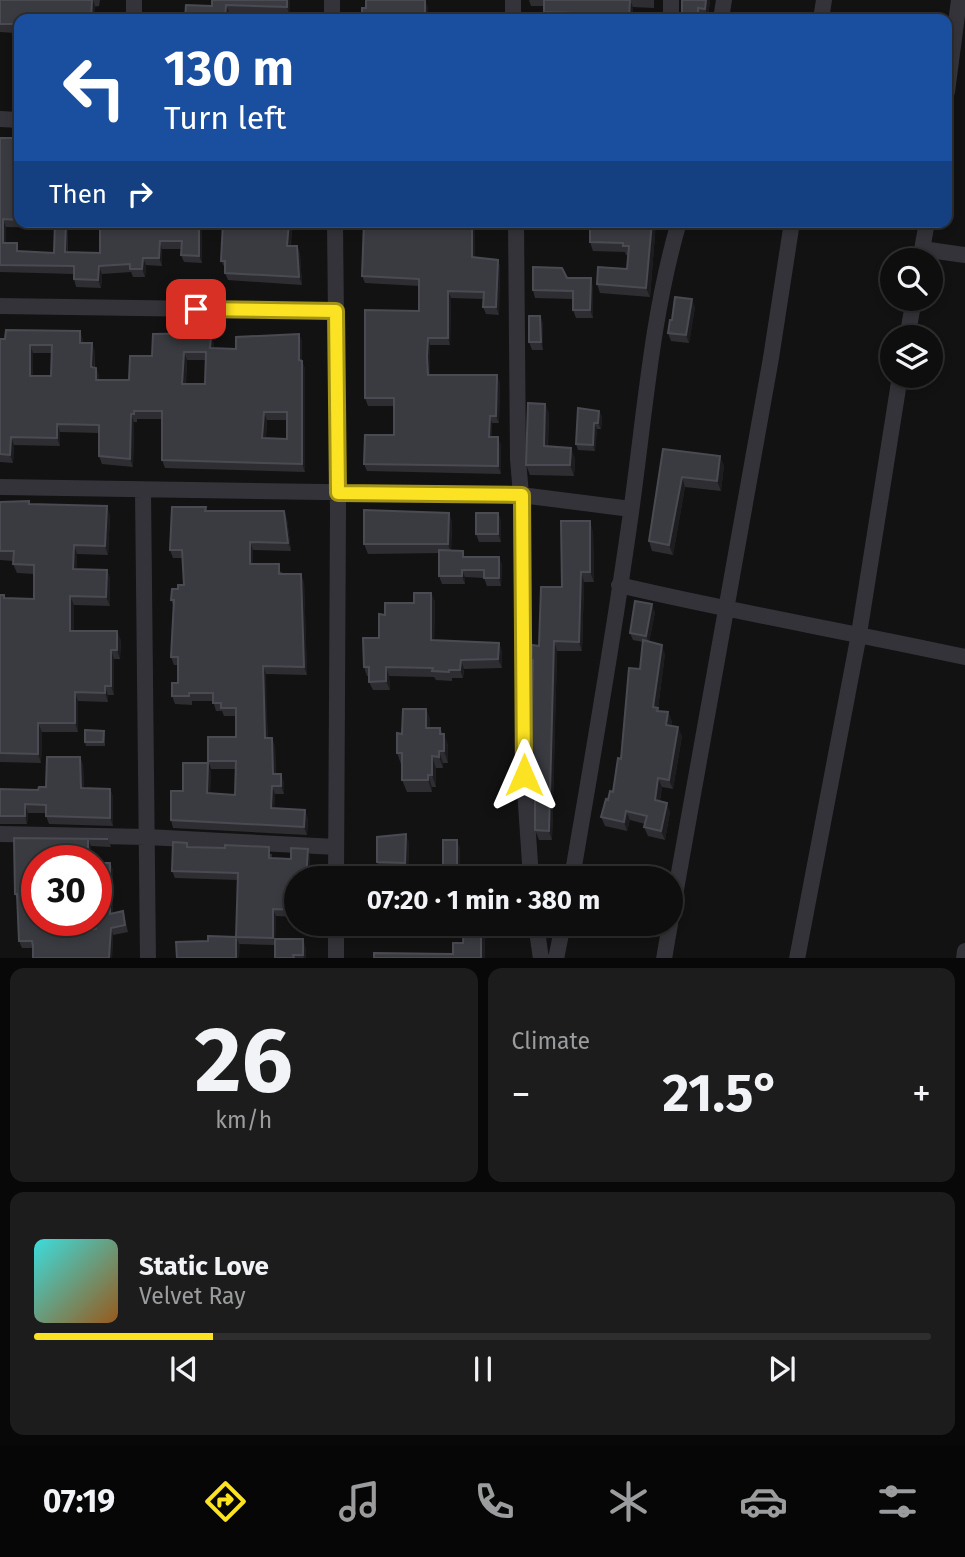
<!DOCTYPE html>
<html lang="en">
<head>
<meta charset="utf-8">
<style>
	body { margin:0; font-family:"Fira Sans",sans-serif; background:#1c1c1c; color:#f1f3f6; height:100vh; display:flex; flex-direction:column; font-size:26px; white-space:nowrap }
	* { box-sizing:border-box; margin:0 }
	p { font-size:23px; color:#9b9c9e }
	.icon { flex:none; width:38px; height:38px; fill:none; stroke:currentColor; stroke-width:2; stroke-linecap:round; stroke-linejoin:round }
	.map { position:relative; height:958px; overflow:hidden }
	.drawer { display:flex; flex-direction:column; gap:10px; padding:10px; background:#080808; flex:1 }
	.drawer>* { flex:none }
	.guide { position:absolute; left:14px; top:14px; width:938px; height:214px; border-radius:14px; box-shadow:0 4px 10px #0003,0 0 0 2px #2e2e2e; background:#1a4fa0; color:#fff; overflow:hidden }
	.fabs { position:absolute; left:880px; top:248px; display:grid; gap:14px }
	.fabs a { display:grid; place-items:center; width:63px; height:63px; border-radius:50%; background:#0e0e0e; box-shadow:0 4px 10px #0003,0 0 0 2px #2e2e2e; font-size:35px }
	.speed { position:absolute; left:21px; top:845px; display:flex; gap:14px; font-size:35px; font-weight:700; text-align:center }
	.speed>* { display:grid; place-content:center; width:91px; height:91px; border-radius:50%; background:#0e0e0e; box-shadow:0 4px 10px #0003,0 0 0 2px #2e2e2e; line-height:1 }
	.speed .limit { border:10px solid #d22; background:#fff; color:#111 }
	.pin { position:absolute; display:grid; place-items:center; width:60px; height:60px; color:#fff; margin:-30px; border-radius:14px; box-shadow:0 4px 10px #0006 }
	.me { position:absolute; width:77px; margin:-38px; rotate:0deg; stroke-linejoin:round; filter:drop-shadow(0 0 5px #0008) }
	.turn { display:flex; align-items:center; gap:24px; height:147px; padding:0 35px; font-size:32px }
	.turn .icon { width:91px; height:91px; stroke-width:2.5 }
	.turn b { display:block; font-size:49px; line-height:60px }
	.then { display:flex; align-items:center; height:66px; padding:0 35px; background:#0003; gap:14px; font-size:26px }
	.big { font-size:52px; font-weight:700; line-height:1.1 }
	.drawer .card { flex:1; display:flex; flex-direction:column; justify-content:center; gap:10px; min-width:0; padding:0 24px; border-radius:14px; background:#1c1c1c }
	.drawer .dial { align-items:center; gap:0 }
	.dial b { font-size:91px; line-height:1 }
	.song { display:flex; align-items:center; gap:21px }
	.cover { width:84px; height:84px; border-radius:10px; background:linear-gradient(135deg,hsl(180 70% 55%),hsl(30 70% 35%)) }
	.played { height:7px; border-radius:4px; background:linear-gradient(90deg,#fbe222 20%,#2e2e2e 20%) }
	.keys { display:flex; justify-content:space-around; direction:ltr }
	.heat { display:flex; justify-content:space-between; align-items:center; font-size:38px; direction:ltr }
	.drawer .tiles { flex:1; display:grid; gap:10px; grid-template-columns:1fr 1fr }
	.card:last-child { grid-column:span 2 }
	.trip { position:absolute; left:284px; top:866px; width:399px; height:70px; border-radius:35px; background:#0e0e0e; box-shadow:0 4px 10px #0003,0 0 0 2px #2e2e2e; font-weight:700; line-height:70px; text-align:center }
	.menu { display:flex; height:112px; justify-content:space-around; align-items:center; background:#060606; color:#9b9c9e }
	.menu .icon { width:49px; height:49px }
	.menu .selected { color:#fbe222 }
	.menu b { font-size:32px; color:#f1f3f6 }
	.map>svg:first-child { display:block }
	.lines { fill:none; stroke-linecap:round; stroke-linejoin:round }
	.street { stroke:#333339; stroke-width:16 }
	.wall { fill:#2e2e32; fill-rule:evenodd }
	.shaded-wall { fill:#1d1d20 }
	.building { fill:#3a3b40; stroke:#4a4b52; stroke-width:2; fill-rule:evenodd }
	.route-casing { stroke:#a39316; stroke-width:18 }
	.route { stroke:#fbe222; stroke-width:12 }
</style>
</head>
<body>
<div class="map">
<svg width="965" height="959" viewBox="0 0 965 959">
	<rect width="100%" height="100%" fill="#121213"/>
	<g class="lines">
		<path class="street" d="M332,0V19
			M513,0V19
			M134,19V0
			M671,19V0
			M721,19L724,0
			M821,19L824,0
			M947,92L959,0
			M0,119L19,120
			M335,222L338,512L336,878
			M516,222L518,459L521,495L524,775L531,878
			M922,249L965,255
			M920,261L927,222
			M0,306L336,311
			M907,338L914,299
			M0,487L521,495L631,509
			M143,490L148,959
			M619,585C734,612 850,632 965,657
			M0,834L147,837L336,847
			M572,878C593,754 615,630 632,505C645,411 652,314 679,222
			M670,923L771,358L792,222
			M536,924L541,959
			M336,959V924
			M556,959L563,924
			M664,959L670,924
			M797,959L859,634L900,376
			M964,959L965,951"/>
	</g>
	<path class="wall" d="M0,0H100L99,6L19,19V90H17L14,82L15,33L0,32Z
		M290,0L289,14L229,12L228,19H185L212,6Z
		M529,0H654V8L633,7L632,19H547L544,12V6H531Z
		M710,0L708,16L700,15V19H682Z
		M0,138H19V222H202V263L184,262L181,255V249H162V266L146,265L145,277H133L131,272L102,274L101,288L76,287L74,279V274L0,272ZM6,227L55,228L54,253L20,251L6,243ZM68,229L100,230V253L68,252Z
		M223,222H292L291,246H297L300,254L302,285L228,280L225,273V268L221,261Z
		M364,222H475V258L498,260L500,267L499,315L486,314L483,307L484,299L451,298L450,345H430V375L500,382L499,423H492V437L501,445V474L367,471L364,464L394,435V406H368L365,398L419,311V286L365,283L362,276Z
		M541,222H656L650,297L600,293L597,284L627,269L628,255H626L625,252L593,251L590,242V224L542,226Z
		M567,278L593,286V318H576L573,310V299L535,298L533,290Z
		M695,307L689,343L671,341L668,333Z
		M540,316L543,324V350H532L529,342Z
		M299,334L302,342V361L305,369V472L165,468L162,460V419H137V422H134L133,467L102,464L99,456V433L60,432V446L14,445L13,463L0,462V339H83V343L95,351V368H96L99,376V380H129L152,356L206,336H211L214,344V348L236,349ZM33,353H52L51,376H33ZM187,360H206L205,384H186ZM267,420H287V439L266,438Z
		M545,404L549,414L548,447L575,458L574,476L530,475L526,465Z
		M599,411L602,417L601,429H597L595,451L578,450L576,444Z
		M663,449L724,465L721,491L685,487L673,555L652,551L649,541Z
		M0,502L30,504L110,515L108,555L77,554V569L107,570L110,579V606L74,605V631L121,640L120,659H114V695H108V702L78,701V732H42L41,763L0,762V595L5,598L34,599V574L17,573L13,564V561L0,560Z
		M206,507L207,511L287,519L291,551L253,550V564L282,572V574L304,582L307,675L266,674V707L268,738L275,746L276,774L284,782V794H275L274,808L308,818L307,835L173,828L171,820L183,791L211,771L210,793L235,795V769H211L208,761L236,737V716H224L222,711H216L213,701H192V705L175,704L172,696L178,683V665H174L171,657L174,607L171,600L178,589L184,585L182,558H173L170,550Z
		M449,513L452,522L451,550L465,557L502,564L501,586H487L484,578L465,577V584H442L439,576V553L368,554L364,544Z
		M498,513L501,521V542H479L476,534Z
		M593,531L594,582H584L582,651H557L552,840H539L535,830V770L531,761L533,665L531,660L539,646L562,587Z
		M431,593L435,602L434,641L499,643L502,652V668L464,669L463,678H452V681L436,680L434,677L389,676L390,690H373L369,682V676H367L364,667L379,638L385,615L414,603Z
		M655,612L649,642L665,654L658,708L659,711L668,712L672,722L671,726L682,736L673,789L662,787L660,801L670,812L665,840L648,836L644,827L645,824L630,820L627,831L605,826L601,817L608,800L613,792L640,669L643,642L633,640L630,633Z
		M426,709L430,720V728H440L448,745V763H443V768H436V787H432V792H407L402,780V765L401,764L397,753L402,734Z
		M104,731L105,735V746H86L85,742Z
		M80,757L83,765L84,788L110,789L113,797V826L49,824L46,816V813H28L27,824H0V789L38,790L46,787Z
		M14,838L108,839L111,847L91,846L37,861V920H60V930L96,929L110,863L113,870V913L123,911L128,932L113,935L112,958H33V948H22L19,941L18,902L15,894Z
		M409,842L408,871L380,870L377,862Z
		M189,847L272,854V858L291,859L310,856L309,878H296V917L276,916L275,939L306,948V958H275V945L239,944L240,946L208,941L236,937L238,880L175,878L172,871Z
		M460,848V877H446L443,870Z
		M444,924H496V925H493V937H487L485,939V958H374L453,954L463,943L464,932L447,931Z"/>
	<path class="shaded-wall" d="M92,0H93L95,5V19H91Z
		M287,0H290L289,14L287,7Z
		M425,0L428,7V19H425Z
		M630,0L633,7L632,19H629Z
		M706,0H710L708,16L705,9Z
		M226,5L229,12L228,19H225Z
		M3,219L6,227V250L3,243Z
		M66,222L68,229L67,259L65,252Z
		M199,222H202V263L199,256Z
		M289,222H292L290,254L287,246Z
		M472,222H475V265L472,257Z
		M652,222H656L650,297L646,288Z
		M160,241L162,249V266L159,258Z
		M297,246L300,254L302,285L299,277Z
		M143,258L146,265L145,277L142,269Z
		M498,260L500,267L499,315L496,307Z
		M99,266L102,274L101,288L98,280Z
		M591,278L593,286V318L590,310Z
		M448,291L451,298L450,345L448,338Z
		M692,299L695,307L689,343L686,335Z
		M540,316L543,324V350L541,342Z
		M80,331L83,339V351L80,343Z
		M299,334L302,342V368L299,360Z
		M211,336L214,344L213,356L210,348Z
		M428,338L430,345V382L428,375Z
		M92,343L95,351L94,375L91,367Z
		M30,345L33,353V384L30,376Z
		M184,352L187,360L185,392L182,384Z
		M302,361L305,369V472L302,464Z
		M96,368L99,376L98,388L96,380Z
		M497,375L500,382L499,423L496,416Z
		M545,404L549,414L547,457L544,446Z
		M599,411L602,417L601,429L598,423Z
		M264,412L267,420L265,446L262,438Z
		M131,414L134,422L133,467L130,459Z
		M490,416L492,423V445L489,437Z
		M594,423L597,429L595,451L593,445Z
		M57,424L60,432V446L57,438Z
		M11,437L14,445L13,463L10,455Z
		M498,437L501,445V474L498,466Z
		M571,448L575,458L574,476L570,465Z
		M720,456L724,465L721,491L717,481Z
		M682,477L685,487L673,555L669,545Z
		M107,506L110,515L108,555L105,546Z
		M284,511L287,519L291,551L288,543Z
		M449,513L452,522L451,553L448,544Z
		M498,513L501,521V542L498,534Z
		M590,521L593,531L594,582L590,572Z
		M250,542L253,550V572L250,564Z
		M74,545L77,554V578L73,569Z
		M499,557L502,564L501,586L499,578Z
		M107,570L110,579V606L106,597Z
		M462,570L465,577V584L462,576Z
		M581,572L584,582L582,651L579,642Z
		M301,574L304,582L307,675L304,667Z
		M431,593L435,602L434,649L431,640Z
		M70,596L74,605V640L70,631Z
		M652,604L655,612L649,643L646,636Z
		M117,631L121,640L120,659L117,650Z
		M554,641L557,651L552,840L549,831Z
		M499,643L502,652V668L498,659Z
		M662,645L665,654L658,708L661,717L653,707Z
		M111,650L114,659V695L111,686Z
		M461,660L464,669L463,678L460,670Z
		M263,666L266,674L268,746L265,738Z
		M386,667L389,676L390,690L386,681Z
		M105,686L108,695V702L105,693Z
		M75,692L78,701V732L75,723Z
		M426,709L430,720V739L426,728Z
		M668,712L672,722L670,734L666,725Z
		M38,723L42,732L41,763L38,754Z
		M678,727L682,736L673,789L669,780Z
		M440,728L444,740V734L448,745V763L444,751L440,734Z
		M272,738L275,746L276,782L273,774Z
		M439,751L443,763V768L439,757Z
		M432,756L436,768V787L432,775Z
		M80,757L83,765L84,796L81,788Z
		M208,763L211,771L210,801L207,793Z
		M281,774L284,782V794L281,786Z
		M428,775L432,787V792L428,780Z
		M658,778L662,787L658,810L655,800Z
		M272,786L275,794L274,816L271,808Z
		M110,789L113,797V826L110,818Z
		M667,803L670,812L665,840L661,831Z
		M25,804L28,813L27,824L25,816Z
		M305,810L308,818L307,835L304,827Z
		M626,811L630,820L627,831L624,822Z
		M406,834L409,842L408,871L405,863Z
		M88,839L91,846V861H88Z
		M457,840L460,848V877L457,870Z
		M308,849L310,856L309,878H306Z
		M110,863L113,870V921L110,914Z
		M273,909L276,916L275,945L273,938Z
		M57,920H60V937L57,930Z
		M489,924H493V937Z
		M483,925L487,937L485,939V958H481V928Z
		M111,928L113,935L112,958H109Z
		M236,937L240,946L239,958H236Z
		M303,939L306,948V958H304L303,955Z"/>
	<path class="building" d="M0,0H92L91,19H92H19V82H14L15,24H0Z
		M212,0H287V7L226,5L225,19H185L186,5L212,6Z
		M366,0H425V19H362V8H366Z
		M544,0H630L629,19H574V13L544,12Z
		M682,0H706L705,9L698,8V19H682Z
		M0,138H19V220L3,219V243H17V251L54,253L55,222H66L65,252L100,253V223L86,222H199V256L181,255L182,241H160L159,258H143L142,269H130V264L99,266L98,280L74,279V266L0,265Z
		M223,222H289L287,246H297L299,277L225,273V261H221Z
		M364,222H472V257L498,260L496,307H483L484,292L448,291V338H428L427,357L428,375H497L496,416H490L489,437H498V466L364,464L365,435H394V398H365V310L419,311V279L362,276Z
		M590,222H652L646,288L597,284L598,267L627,269L629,246H623V243L590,242Z
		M533,267L562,268L567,278H591L590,310H573V291L533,290Z
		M675,297L692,299L686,335L668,333L670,320H672Z
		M529,316H540L541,342H529Z
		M6,330L80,331V343H92L91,367L96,368V380H129L130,356H152L153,334L205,333V336H211L210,348L236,349V337L299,334V360L302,361V464L162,460V411H134V414H131L130,459L99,456V425L57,424V438L11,437L10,455L0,454V339H5ZM30,345H52L51,376H30ZM184,352H206L205,384H182ZM264,412H287V439L262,438Z
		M528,403L545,404L544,446L571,448L570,465H526Z
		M578,408L599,411L598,423H594L593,445L576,444Z
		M663,449L720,456L717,481L682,477L669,545L649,541Z
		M29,501V504L107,506L105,546L74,545L73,569L107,570L106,597L70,596V631H117V650H111V686H105V693L75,692V723H38V754L0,753V595H4V598L34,599V565L13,564L14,551H0V502Z
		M172,507H206L205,511H284L288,543L250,542V564H279V574H301L304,667L263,666L264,699L265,738H272L273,774H281V786H272L271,808L305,810L304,827L171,820V791H183V763H208L207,793L235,795L236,761H208V737H236V708H221V703H213V693H189V696H172V683H178V657H171L174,600H171L172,589H178V585H184L182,550H170Z
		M364,510L449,513L448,544H364Z
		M476,513H498V534H476Z
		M561,521H590V572H581L579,642L554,641L549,831L535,830V773L533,761H531L533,660H531L532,645L539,646L541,587H562Z
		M439,550L463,551V557H499V578H484V570H462V576H439Z
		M414,593H431V640L499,643L498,659L461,660L460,670H449V672L432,671L433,668L386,667V681L369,682V667H364L363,638H379V614L385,615V603H414Z
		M635,601L652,604L646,636L630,633Z
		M643,640L662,645L653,707L658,708L657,711L668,712L666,725L678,727L669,780L658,778L655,800L667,803L661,831L644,827L647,816L626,811L624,822L601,817L606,799L608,800L610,791L613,792L618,758L621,759L629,668L640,669Z
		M403,709H426V728H440V734H444V751H439V757L432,756V775H428V780H402V753H397V733L402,734Z
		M85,730L104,731L103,742H85Z
		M47,757H80L81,788L110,789V818L46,816V805L25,804V816H0V789L38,790L39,787H46Z
		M406,834L405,863L377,862V837Z
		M14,838L108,839H88V861H37V920H57V930L96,929V863H110V914L123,911L125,925L111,928L109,958H33V946L32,941H19L17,894H15Z
		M443,840H457V870H443Z
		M173,842L187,843V847L225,848V845L269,847V858L291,859V848L308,849L306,878H296V910L273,909V938L236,937L238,873L172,871Z
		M464,924H489V925H483L481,928V958H374V953L453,954V943H463Z
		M208,936L236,937V958H177L176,942L208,941Z
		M275,939H303V955H293L294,958H275Z"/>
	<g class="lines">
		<g class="route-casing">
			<path id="route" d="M196,309L336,311L338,493L522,495L524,775"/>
		</g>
		<use href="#route" class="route"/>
	</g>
</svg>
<div class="fabs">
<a><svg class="icon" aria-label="search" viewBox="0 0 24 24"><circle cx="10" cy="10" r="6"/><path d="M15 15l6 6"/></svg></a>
<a><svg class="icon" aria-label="layers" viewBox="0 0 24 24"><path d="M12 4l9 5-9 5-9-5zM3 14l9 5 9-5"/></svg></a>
</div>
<div class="speed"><div class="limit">30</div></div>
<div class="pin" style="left:196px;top:309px;background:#d93025"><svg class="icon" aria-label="arrive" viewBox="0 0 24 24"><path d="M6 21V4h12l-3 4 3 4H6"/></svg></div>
<svg class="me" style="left:524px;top:775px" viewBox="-20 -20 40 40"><path d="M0-17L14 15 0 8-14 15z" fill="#fbe222" stroke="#fff" stroke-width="4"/></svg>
<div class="trip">07:20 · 1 min · 380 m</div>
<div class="guide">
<div class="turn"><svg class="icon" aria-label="left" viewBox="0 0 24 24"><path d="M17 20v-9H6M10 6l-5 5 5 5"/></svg><div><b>130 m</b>Turn left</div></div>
<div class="then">Then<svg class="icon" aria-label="right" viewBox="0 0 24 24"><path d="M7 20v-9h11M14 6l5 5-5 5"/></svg></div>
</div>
</div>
<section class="drawer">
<div class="tiles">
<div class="card dial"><b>26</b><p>km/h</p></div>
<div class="card"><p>Climate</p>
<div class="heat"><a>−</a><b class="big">21.5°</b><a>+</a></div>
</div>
<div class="card">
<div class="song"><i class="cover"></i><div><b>Static Love</b><p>Velvet Ray</p></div></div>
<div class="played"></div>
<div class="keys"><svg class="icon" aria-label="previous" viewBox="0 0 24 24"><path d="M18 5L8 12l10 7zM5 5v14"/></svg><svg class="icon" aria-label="pause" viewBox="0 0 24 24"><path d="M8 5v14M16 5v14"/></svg><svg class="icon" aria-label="next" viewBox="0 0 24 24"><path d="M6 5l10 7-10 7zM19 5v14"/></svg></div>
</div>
</div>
</section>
<nav class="menu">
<b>07:19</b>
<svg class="icon selected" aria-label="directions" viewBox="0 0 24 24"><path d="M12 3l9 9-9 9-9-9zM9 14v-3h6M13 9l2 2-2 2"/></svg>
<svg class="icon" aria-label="music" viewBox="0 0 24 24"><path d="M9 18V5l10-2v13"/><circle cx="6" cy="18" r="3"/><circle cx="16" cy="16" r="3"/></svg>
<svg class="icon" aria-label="phone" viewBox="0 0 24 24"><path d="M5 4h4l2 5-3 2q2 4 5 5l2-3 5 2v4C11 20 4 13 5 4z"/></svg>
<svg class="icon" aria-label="climate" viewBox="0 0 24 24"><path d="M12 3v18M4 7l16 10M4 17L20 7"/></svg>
<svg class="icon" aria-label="car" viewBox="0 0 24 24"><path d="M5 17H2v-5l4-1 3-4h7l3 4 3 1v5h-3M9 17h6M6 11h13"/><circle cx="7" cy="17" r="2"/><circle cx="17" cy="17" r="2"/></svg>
<svg class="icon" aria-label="filters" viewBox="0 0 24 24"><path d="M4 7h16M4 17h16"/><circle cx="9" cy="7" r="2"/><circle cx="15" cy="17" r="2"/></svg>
</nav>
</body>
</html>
